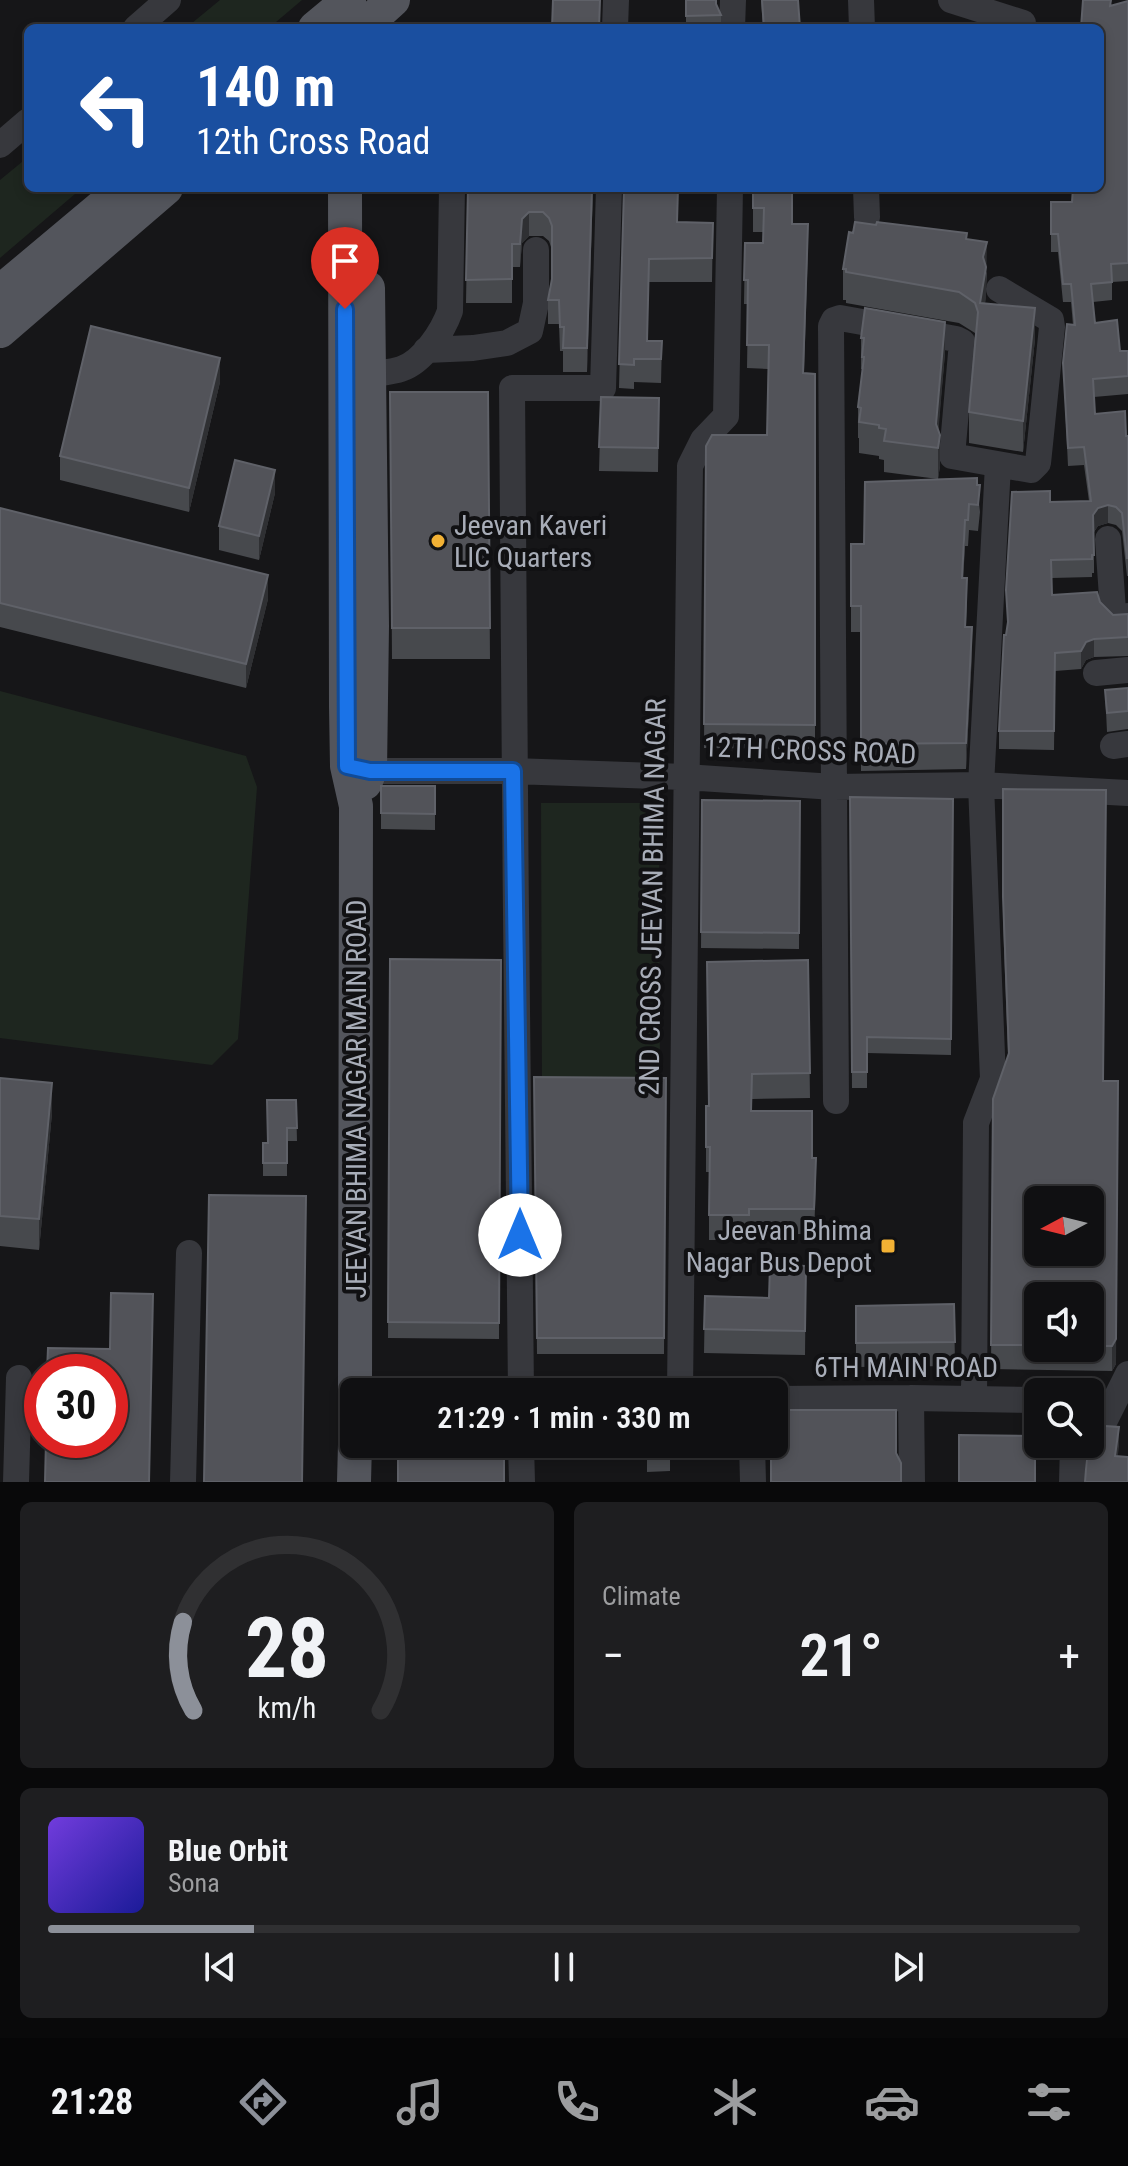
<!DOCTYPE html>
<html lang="en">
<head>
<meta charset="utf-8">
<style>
	body { margin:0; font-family:"Roboto Condensed",sans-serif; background:#1e1e20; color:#f1f3f6; height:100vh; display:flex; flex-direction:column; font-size:30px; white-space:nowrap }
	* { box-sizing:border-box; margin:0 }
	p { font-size:26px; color:#9c9d9f }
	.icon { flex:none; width:44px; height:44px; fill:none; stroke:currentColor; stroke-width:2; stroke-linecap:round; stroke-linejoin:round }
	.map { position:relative; height:1482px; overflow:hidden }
	.details { display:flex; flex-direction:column; gap:20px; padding:20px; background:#09090a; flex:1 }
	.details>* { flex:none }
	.top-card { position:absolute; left:24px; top:24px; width:1080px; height:168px; border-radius:12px; box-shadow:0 4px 12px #0003,0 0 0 2px #303032; background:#1a4fa0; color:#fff; overflow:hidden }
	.needle { width:52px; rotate:263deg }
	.fabs { position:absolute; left:1024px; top:1186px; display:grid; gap:16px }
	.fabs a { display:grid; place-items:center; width:80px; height:80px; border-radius:12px; background:#101012; box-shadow:0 4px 12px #0003,0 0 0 2px #303032; font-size:40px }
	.speed { position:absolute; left:24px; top:1354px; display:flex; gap:16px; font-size:40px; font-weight:700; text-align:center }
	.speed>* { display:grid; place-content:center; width:104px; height:104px; border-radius:50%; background:#101012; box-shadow:0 4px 12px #0003,0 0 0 2px #303032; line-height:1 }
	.speed .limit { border:12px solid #d22; background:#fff; color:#111 }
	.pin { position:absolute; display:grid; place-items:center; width:68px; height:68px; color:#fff; margin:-82px -34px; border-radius:50% 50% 50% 0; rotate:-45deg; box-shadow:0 0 8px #0007 }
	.pin .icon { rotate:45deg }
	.me { position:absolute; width:88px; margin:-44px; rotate:0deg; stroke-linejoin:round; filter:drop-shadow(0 0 6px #0008) }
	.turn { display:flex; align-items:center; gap:28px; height:168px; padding:0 40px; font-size:36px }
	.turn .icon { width:104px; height:104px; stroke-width:2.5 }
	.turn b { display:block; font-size:56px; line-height:68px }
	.big { font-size:60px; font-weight:600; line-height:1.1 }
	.details .widget { flex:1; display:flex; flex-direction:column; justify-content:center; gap:12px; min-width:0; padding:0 28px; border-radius:12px; background:#1e1e20 }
	.details .dial { align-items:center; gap:0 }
	.dial svg { height:208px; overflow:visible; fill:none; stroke:#303032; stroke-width:7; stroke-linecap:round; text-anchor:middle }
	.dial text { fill:#f1f3f6; stroke:none }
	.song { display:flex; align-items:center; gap:24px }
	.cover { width:96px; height:96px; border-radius:12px; background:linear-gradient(135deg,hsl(260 70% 55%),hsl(240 70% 35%)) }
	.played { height:8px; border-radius:4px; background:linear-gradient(90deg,#8c9099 20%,#303032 20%) }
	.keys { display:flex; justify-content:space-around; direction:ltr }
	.heat { display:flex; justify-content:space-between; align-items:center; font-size:44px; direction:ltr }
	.details .tiles { flex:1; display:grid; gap:20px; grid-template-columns:1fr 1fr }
	.widget:last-child { grid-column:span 2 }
	.trip { position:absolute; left:340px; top:1378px; width:448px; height:80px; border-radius:12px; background:#101012; box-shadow:0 4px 12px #0003,0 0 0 2px #303032; font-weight:600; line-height:80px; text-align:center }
	.tabs { display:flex; height:128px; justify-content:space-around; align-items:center; background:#060607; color:#9c9d9f }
	.tabs .icon { width:56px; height:56px }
	.tabs .on { color:#8c9099 }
	.tabs b { font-size:36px; color:#f1f3f6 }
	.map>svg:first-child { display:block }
	.green { fill:#1e261f }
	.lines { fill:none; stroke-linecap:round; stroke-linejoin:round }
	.minor { stroke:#37383d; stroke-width:26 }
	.major { stroke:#53555c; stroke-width:34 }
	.wall { fill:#47494d; fill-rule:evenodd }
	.shaded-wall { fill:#2f3033 }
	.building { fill:#525359; stroke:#5f6168; stroke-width:2; fill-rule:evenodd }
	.route-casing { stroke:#114b97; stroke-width:20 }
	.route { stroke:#1a73e8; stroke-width:14 }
	.poi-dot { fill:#f2b134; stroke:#111113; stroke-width:3 }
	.labels { text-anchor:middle; stroke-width:8; stroke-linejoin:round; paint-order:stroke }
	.poi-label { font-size:28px; fill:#a8adb8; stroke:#111113; text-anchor:start }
	.street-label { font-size:28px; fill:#a8adb8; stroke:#111113 }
</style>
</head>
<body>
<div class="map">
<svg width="1128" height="1482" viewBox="0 0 1128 1482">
	<rect width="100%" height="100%" fill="#161618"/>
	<path class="green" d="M220,0H302L269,28H186Z
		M28,157V188H82L0,258V180Z
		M0,691L246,756L257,787L238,1039L212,1065L0,1038Z
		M541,803H659L660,1090H542Z"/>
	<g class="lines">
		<path class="minor" d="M861,0L862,28
			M951,0L1023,23V28
			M136,28L168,0
			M615,28L616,0
			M732,28L733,0
			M0,145L28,121
			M866,188L867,217
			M426,350L473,348L507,343L530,331L536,303V250
			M369,375C379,373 392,372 401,369C423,362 443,331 450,311L452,188
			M1108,539L1113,611L1118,618L1128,616
			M1096,673L1128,670
			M1113,746L1128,744
			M353,767L370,771H513L685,777L834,787L981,785L1128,793
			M836,1101L831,326L834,320L840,318L956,339L962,342L952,456L1031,470L1038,463L1052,327L1051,320L999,289
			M521,1392C518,1057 513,723 512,388H603L609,188
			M680,1392L690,466L703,440L726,416L730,188
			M911,1398L912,1482
			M774,1399L911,1398L1038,1400
			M974,1399L976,1123L993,1079L981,785L998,465
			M1104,1422L1128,1374
			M521,1444L522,1482
			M752,1444L753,1482
			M16,1482L19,1378
			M183,1482L189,1253
			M1072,1482L1073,1444"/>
		<path class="major" d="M315,28L349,0
			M362,28L393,0
			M345,188L346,707L347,766L356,806L355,1392
			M0,292L124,188
			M0,331L166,188
			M365,783L370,771L372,626L368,288
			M354,1482L355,1444"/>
	</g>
	<path class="wall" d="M686,0L717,6L721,15V28H686Z
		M761,0H798L800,28H763Z
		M1128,1V281L1112,282V300L1093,302L1095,323L1120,351H1128V394L1094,397L1095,414L1128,436V576H1127L1122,531L1116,525L1108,523L1098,526L1094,532V573H1092V577L1052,578V595L1100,602L1113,615L1128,614V656L1094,657L1086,660L1081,669L1055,671L1054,750L999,749V731L1006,635L1050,502L1089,501L1084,465L1068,466L1063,363L1073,325L1071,302H1063L1058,252H1051V202H1072L1112,6Z
		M468,188H593L587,372H563V351H560L559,324H548V300L552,279V250L549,241L543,236H529L522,243L520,267H512V303H466Z
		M624,188L678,222L713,223L712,282H649L647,341H662L661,383L634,382V389L619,388Z
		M753,188L792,224L808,248L804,373L815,374V749L704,748L706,446L767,435L768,369L747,368L748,304H744L745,243H763V232H753Z
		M967,239L987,273L985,303L1035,339L1023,452L969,443V412L975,333L959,323L846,303V300H843V269Z
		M861,338L945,353L938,430L940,466L938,479L977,485L980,512L978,531L969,530L968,546H965L963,578L967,604L966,627L972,653L966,769L861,771V632H851V544H864L938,479L884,472V460L879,459V456L859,453V438H858V407L862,375V369H861Z
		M220,382L189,512L60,480V456Z
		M390,392H488L490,659H392Z
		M601,397L659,398L658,472L599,471Z
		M275,493L259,560L219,550V526Z
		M0,508L268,599L246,688L0,627Z
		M1128,688V729L1107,732L1105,690Z
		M381,786H435V830L381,829Z
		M1003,789L1103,1081L1116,1364L1112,1371L991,1369L993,1099L1008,1056L1003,922ZM1038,1296H1090V1348H1038Z
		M850,797L953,799L951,1055L867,1053V1088H852Z
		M702,800L800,801L799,949L701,948Z
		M390,959L501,960L499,1339L388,1338Z
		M808,960L810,1098L752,1099V1111L812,1158L816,1183L814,1234H749V1240H709V1172H706V1106H709Z
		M534,1077L666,1078L664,1354H537Z
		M0,1078L52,1113L39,1250L0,1246Z
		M296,1100L297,1141H287V1176H263V1143H268Z
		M806,1266L805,1355L704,1353L705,1296L769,1298Z
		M954,1304L955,1366L856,1367V1306Z
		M647,1444H670V1471L647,1472Z"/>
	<path class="shaded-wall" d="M592,188H593L587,372V348Z
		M529,212V236L522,243L520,267L522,219Z
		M987,242L986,298L980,334V303L983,257Z
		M1035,308V339L1023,452V421Z
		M945,322V353L937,448L936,424Z
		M220,358V382L189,512V488Z
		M940,435V466L938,479V448Z
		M275,470V493L259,560V536Z
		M1108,505V523L1098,526L1093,533V515L1098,508Z
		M965,520V546L962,604V578Z
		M268,575V599L246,688V664Z
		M972,627V653L966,769V743Z
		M1094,639V657L1086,660L1081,669V651L1086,642Z
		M52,1083V1113L39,1250V1219Z
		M1118,1106L1116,1364L1112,1371V1346Z
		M1119,1427V1447L1115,1476V1456Z"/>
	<path class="building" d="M553,0H600L599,28H552Z
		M686,0H716V4L721,15L686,16Z
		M762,0H798L800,28H764Z
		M1083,0H1111L1110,6L1128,1V263L1111,264L1112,282L1091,284L1095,323L1117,320L1120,351H1128V376L1093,379L1095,414L1125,411L1126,436H1128V558H1127L1122,513L1116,507L1108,505L1098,508L1093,515L1094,555H1092V559L1051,560L1052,595L1097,592L1100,602L1113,615L1128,614V637L1094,639L1086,642L1081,651L1055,653L1054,731H999L1004,635H1006L1008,622L1006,590L1012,492L1050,491V502L1091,501L1084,447L1068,448L1063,363L1067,324L1075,325L1071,284H1063L1058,234H1051V202H1072L1073,188H1100V28H1081Z
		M677,23V28H632V24Z
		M468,188H592L587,348H563L564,327H560L559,300H548L552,279V226L549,218L543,212H529L522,219L520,244H512V279L466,280Z
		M624,188H678L677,222L713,223L712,258L649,259L647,341H662L661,359H634V365L619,364Z
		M753,188H792V224H808L803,373L815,374V725L704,724L706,446L712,435H767L769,345H747L748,280H744L745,243H763L764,208H753Z
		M855,222L876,225L877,222L967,233L966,239L987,242L983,257L986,267L980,303L1035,308L1023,421L969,412L978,312L975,303L959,292L846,272V269H843L849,232L853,233Z
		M865,308L945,322L936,424L940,435L938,448L884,441L886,429L879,428V425L859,422L861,408L858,407L864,357H862L864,338H861Z
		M91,326L220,358L189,488L60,456Z
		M390,392H488L490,628H392Z
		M601,397L659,398L658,448L599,447Z
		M235,460L275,470L259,536L219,526Z
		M977,478V485H980L978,505L969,504L968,520H965L962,578H967L965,627H972L966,743L861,744V606H851V544H864L865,482Z
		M0,508L268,575L246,664L0,603Z
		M1128,688V711L1107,713L1105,690Z
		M381,786H435V814L381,813Z
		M1003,789L1106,790L1103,1081H1118L1116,1339L1112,1346H1090V1296H1038V1345H991L993,1099L1009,1053L1003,897ZM1038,1200H1090V1252H1038Z
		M850,797L953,799L951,1039L867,1037V1072H852Z
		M702,800L800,801L799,933L701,932Z
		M390,959L501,960L499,1323L388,1322Z
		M808,960L810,1073L752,1074L751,1111H812V1158H816L814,1209H749V1215H709L710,1147H706V1106H709L707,962Z
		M534,1077L666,1078L664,1338H537Z
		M0,1078L52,1083L39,1219L0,1216Z
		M267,1100H296L297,1128H287V1163H263V1143H268Z
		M209,1195L306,1196L302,1482H204Z
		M770,1265L806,1266L805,1331L704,1329L705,1296L769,1298Z
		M111,1293L153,1294L149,1482H45L46,1440H110V1372H47L48,1348L110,1349Z
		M954,1304L955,1342L856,1343V1306Z
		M774,1410H896V1453L901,1463V1482H771V1444H774Z
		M1090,1425L1119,1427L1115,1456L1128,1457V1482H1085L1088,1444H1090Z
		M959,1435L1035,1436V1482H959Z
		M398,1444H504V1482H398Z
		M647,1444H670V1455L647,1456Z"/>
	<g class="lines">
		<g class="route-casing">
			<path id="route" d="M345,309L347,766L370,771H513L520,1235"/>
		</g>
		<use href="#route" class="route"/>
	</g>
	<g class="poi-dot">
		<circle cx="438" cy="541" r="8"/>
		<rect x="880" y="1238" width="16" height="16" rx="4"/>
	</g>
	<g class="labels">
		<g class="poi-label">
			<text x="454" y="535">Jeevan Kaveri<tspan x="454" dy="32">LIC Quarters</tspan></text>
			<text x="872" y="1240" text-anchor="end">Jeevan Bhima<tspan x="872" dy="32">Nagar Bus Depot</tspan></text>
		</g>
		<g class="street-label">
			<text transform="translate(810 750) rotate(2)" y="10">12TH CROSS ROAD</text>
			<text transform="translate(652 897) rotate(-89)" y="10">2ND CROSS JEEVAN BHIMA NAGAR</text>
			<text transform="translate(356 1099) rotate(-90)" y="10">JEEVAN BHIMA NAGAR MAIN ROAD</text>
			<text x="906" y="1377">6TH MAIN ROAD</text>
		</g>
	</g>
</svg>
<div class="fabs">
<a><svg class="needle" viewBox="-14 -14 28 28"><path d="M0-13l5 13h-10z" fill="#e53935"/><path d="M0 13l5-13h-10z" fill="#9c9d9f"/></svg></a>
<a><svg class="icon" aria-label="sound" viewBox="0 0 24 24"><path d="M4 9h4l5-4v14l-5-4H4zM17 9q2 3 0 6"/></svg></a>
<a><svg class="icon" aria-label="search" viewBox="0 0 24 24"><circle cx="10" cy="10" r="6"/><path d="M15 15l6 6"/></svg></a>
</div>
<div class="speed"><div class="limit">30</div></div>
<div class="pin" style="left:345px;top:309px;background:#d93025"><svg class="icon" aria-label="arrive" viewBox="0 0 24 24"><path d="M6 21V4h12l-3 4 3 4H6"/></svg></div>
<svg class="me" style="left:520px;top:1235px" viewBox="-20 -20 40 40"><circle r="19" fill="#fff"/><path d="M0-13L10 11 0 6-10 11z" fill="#1a73e8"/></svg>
<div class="trip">21:29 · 1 min · 330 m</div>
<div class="top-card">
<div class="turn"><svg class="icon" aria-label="left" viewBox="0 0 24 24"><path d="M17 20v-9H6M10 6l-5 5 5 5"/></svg><div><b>140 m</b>12th Cross Road</div></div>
</div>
</div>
<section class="details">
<div class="tiles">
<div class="widget dial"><svg viewBox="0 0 100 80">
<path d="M14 69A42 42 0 1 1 86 69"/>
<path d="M14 69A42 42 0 0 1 10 35" stroke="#8c9099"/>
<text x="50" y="56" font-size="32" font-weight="700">28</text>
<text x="50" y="72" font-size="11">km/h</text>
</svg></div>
<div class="widget"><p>Climate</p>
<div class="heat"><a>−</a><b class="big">21°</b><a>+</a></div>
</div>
<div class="widget">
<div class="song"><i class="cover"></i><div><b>Blue Orbit</b><p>Sona</p></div></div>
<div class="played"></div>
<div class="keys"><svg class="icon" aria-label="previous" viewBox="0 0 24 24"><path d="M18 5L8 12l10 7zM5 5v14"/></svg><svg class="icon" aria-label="pause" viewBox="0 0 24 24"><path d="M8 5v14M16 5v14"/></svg><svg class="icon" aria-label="next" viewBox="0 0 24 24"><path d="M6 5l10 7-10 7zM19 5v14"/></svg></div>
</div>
</div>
</section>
<nav class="tabs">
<b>21:28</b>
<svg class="icon on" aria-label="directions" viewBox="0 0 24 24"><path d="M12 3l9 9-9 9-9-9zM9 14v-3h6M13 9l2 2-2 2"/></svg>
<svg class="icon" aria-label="music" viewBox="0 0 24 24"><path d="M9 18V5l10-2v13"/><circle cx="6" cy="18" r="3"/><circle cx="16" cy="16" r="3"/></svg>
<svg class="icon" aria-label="phone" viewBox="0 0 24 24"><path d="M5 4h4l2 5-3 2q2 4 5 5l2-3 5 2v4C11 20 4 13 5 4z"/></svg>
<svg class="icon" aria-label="climate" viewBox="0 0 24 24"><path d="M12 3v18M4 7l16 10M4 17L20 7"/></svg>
<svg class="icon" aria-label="car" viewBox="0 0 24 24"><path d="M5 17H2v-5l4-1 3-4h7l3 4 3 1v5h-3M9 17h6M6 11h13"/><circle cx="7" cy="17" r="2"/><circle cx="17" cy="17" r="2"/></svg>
<svg class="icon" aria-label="filters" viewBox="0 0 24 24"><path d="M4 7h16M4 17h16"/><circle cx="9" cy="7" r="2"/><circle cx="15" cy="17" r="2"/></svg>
</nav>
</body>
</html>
